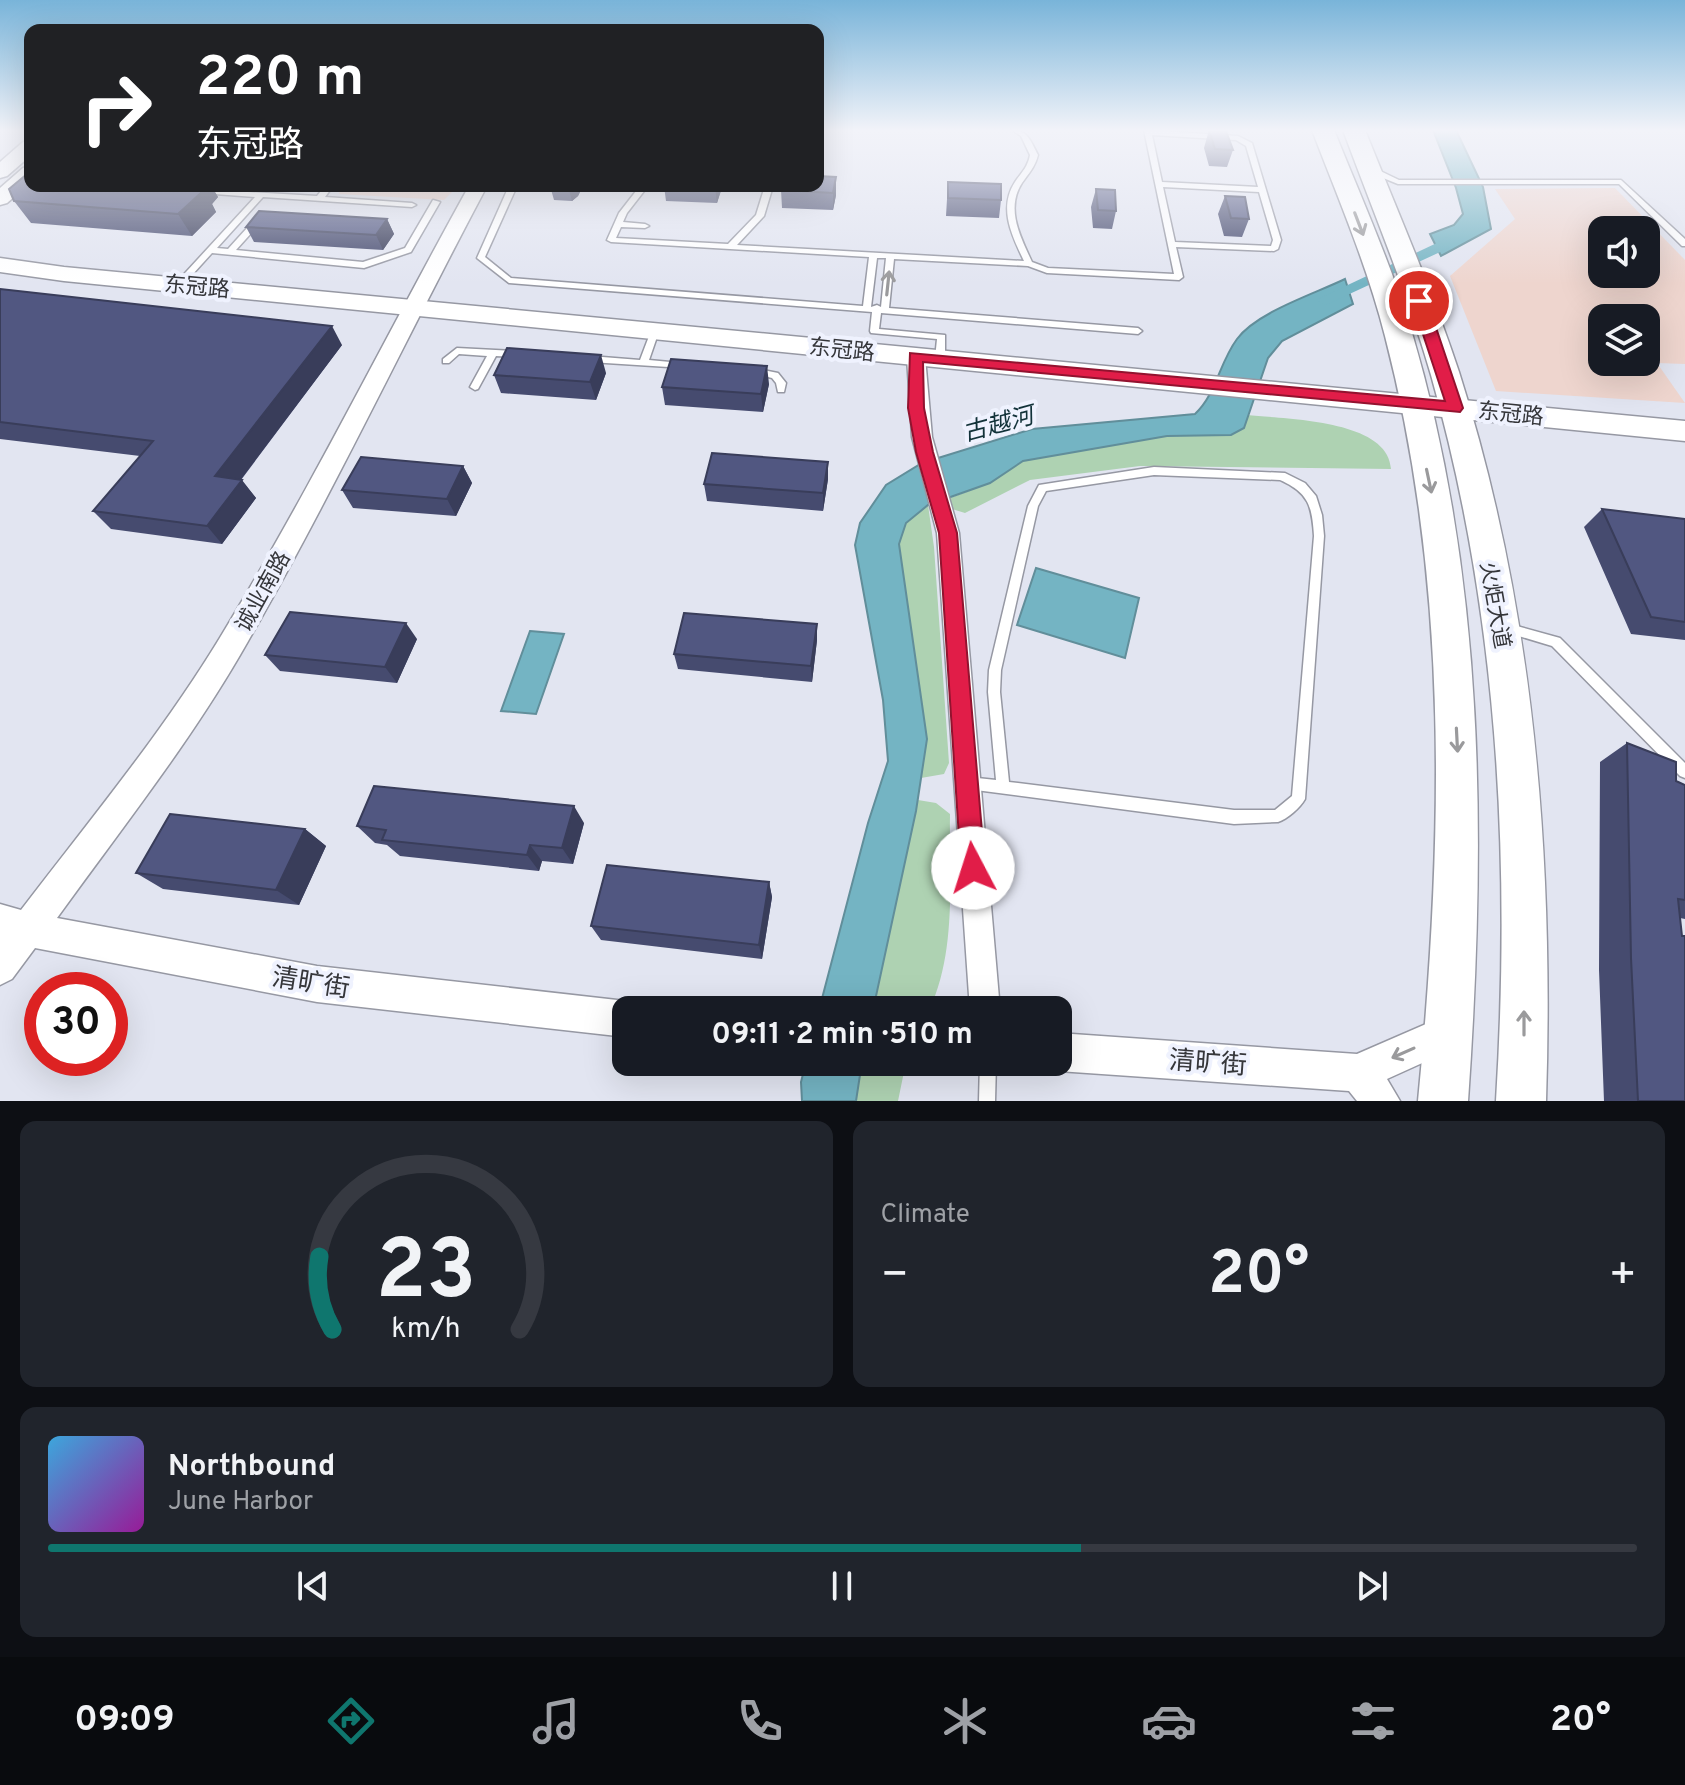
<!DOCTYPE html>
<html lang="en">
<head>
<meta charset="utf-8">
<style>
	body { margin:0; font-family:Overpass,"Noto Sans SC",sans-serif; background:#20242c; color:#f1f3f6; height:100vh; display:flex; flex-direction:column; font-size:30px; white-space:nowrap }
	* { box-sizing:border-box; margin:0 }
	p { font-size:26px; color:#9ea1a6 }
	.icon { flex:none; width:44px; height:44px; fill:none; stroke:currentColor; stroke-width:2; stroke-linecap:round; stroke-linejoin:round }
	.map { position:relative; height:1101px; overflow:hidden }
	.sheet { display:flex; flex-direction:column; gap:20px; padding:20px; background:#0d0f14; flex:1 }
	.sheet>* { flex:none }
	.guide { position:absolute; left:24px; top:24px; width:800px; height:168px; border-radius:16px; box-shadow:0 8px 32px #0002; background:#202124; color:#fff; overflow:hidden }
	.fabs { position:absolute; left:1588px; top:216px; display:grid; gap:16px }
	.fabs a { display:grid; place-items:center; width:72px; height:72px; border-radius:16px; background:#171b24; box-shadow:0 8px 32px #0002; font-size:40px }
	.speed { position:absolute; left:24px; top:972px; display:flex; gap:16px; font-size:40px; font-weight:700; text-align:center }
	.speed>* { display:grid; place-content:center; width:104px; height:104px; border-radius:50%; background:#171b24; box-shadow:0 8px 32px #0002; line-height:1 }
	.speed .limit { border:12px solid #d22; background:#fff; color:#111 }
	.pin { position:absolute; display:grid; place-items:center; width:68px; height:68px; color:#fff; margin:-34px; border:4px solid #fff; border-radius:50%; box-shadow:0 2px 8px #0007 }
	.me { position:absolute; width:88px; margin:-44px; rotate:355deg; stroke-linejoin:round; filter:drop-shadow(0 0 6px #0008) }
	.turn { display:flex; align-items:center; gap:28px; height:168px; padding:0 40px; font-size:36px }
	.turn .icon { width:104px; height:104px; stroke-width:2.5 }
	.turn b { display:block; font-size:56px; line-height:68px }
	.big { font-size:60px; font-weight:700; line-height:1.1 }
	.sheet .widget { flex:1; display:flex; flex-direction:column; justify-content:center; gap:12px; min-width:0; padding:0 28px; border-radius:16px; background:#20242c }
	.sheet .dial { align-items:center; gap:0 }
	.dial svg { height:208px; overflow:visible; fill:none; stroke:#363941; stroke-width:7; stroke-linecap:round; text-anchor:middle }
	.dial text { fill:#f1f3f6; stroke:none }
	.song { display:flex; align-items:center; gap:24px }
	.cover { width:96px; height:96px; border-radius:12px; background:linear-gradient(135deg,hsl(200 70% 55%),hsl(300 70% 35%)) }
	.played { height:8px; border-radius:4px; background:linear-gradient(90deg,#0f766e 65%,#363941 65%) }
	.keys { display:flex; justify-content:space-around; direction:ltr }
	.heat { display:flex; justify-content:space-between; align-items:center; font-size:44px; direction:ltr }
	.sheet .tiles { flex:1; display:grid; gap:20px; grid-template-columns:1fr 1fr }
	.widget:last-child { grid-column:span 2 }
	.trip { position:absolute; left:612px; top:996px; width:460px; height:80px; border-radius:16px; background:#171b24; box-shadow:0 8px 32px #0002; font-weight:700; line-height:80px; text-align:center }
	.dock { display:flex; height:128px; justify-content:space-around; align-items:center; background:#090b0e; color:#9ea1a6 }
	.dock .icon { width:56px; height:56px }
	.dock .on { color:#0f766e }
	.dock b { font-size:36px; color:#f1f3f6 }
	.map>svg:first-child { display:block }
	.education { fill:#eed5ce; fill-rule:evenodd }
	.green { fill:#aed2b2 }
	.water { fill:#74b4c3; stroke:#618e9a; stroke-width:2 }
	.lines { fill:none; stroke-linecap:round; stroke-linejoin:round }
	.canal { fill:#74b4c3; fill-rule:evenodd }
	.service-casing { stroke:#9698a3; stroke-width:3 }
	.minor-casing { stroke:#9698a3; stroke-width:3 }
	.tertiary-casing { stroke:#9698a3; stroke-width:3 }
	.secondary-casing { stroke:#9698a3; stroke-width:3 }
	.primary-casing { stroke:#9698a3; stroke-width:3 }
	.service { fill:#fff; fill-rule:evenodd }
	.minor { fill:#fff; fill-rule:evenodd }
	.tertiary { fill:#fff; fill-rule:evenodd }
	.secondary { fill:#fff; fill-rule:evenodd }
	.primary { fill:#fff; fill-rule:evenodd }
	.wall { fill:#464b6f }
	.shaded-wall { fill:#393d5a }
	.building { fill:#515781; stroke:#393d5a; stroke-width:2 }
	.oneway { stroke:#9a9a9c }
	.route { fill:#e11d48; stroke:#92132f; stroke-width:2 }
	.labels { text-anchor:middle; stroke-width:8; stroke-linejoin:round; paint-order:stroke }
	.street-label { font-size:22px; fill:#35363a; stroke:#eff2fe }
	.water-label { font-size:24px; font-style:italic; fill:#123239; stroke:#eff2fe }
	.near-street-label { font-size:26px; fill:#35363a; stroke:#eff2fe }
</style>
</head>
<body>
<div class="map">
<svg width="1685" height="1101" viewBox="0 0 1685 1101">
	<rect width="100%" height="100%" fill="#e2e5f1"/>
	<path class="education" d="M340,186H458L444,200L339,194Z
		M1615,188L1685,260V364L1657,363L1685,403L1496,391L1450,276L1515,219L1495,189ZM1602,230H1646V274H1602ZM1646,318V362H1602V318Z"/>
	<path class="green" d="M1247,415C1284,419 1389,419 1391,469L1140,466L1030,480L965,513L952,509L945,500L990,483L1023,461L1167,436L1231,435L1244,427Z
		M928,505L934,547L949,763L944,774L921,778L927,739L899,544L906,523Z
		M918,800L936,803L950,814C949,877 957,952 929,1010H873Z
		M862,1062H906L898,1101H856Z"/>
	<path class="water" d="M1433,130H1456L1483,187L1491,229L1441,256L1430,234L1454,225L1463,214L1456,188Z
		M1345,279L1353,304L1282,341L1268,358L1244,428L1231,435L1167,436L1023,461L990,483L928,505L906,523L899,544L927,739L916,811L873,1010H819L868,823L888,761L883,700L855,545L860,523L886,485L922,463L1032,429L1195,414C1217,393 1219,363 1237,339C1257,312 1314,294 1345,279Z
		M1036,568L1139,598L1125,658L1017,625Z
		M530,631L564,634L536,714L501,711Z
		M806,1062H862L856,1101H802L801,1082Z"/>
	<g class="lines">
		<path class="canal" d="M1460,229L1467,233L1451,247L1330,303L1324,305L1316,300L1441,241Z"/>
		<g class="service-casing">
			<path id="service" d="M1012,130C1028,130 1031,142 1038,155C1035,167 1029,173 1022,183C1005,209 1021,238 1032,262L1048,268L1174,274L1144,130L1238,136L1252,143L1281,240L1278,249L1274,251L1176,247L1183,277L1179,280L1047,273L1028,266L894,259L889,308L1138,328L1142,331L1138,334L881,313L879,329L945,335V359L940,362L935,359L937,339L871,333L870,331L872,312L509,283L477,258L509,186H517L485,257L511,278L863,306L869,257L611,242L607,240L619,213L640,186H648L627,213L623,222L645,224L649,226L645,228L621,227L616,238L728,244L756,215L765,186H773L764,216L737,245L1024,261C1012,236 998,208 1015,182C1021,173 1028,167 1030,155L1021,136ZM1152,135L1236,140L1246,146L1258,187L1162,182ZM1163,187L1259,192L1273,240L1271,246L1175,242ZM877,258H886L881,307L877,305L871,307Z
				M1366,167H1372L1399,180H1621L1685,239V246H1682L1619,184H1398L1366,171Z
				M325,186H333L325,197L412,203L416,205L412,207L263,197L217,248L228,249L247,228H250L254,230L236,250L363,262L405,248L433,200L440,202L411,252L364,268L212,253L182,286H176L175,284L255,197L201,193L197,191L198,189L317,196Z
				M655,328L659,331L649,360L681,363L684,364V368L590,362L585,359L590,356L640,360L651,331Z
				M457,348L517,351L522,354L517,357L496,356L478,389L475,390L470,387L487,356L459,354L449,363H443V359Z
				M754,368L778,373L786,383L784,392H778L776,383L772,378L751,373V369Z
				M1154,467L1285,473L1305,483L1316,496L1322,515L1324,536L1305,799C1300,808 1287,819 1278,822L1234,824L968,789L963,787L961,783L963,779L968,777L996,780L988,692L989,670L1028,506L1039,485ZM1154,475L1280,480C1309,493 1312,506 1314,536L1292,796L1275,810H1234L1009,782L1000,692L1001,670L1038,506L1046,491Z
				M1506,623L1560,638L1685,763V778L1680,776L1552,646L1502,631L1500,628L1502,625Z
				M980,1062H996L995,1101H979Z"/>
		</g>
		<g class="minor-casing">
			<path id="minor" d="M916,351L925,357L932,437L959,533L1000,1010H970L937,533L912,437L907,357Z"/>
		</g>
		<g class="tertiary-casing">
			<path id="tertiary" d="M469,186H487C406,338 333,494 247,643C192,740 122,828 57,918L317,966L626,1001L640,1010H626V1037L317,1002L35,948L12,979L0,985V904L21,910C92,817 168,726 227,626C314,482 388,332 469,186Z
				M1449,1014L1462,1019L1467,1032L1462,1045L1387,1079L1400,1101H1357L1349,1091L1058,1071L1044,1062H1058V1033L1357,1054Z"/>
		</g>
		<g class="secondary-casing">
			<path id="secondary" d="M30,140V156L7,176L0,178V162L23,142Z
				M30,166V183L7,203L0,205V188L23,168Z
				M0,258L64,267L1685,421V441L64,281L0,272Z"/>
		</g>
		<g class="primary-casing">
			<path id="primary" d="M1312,130H1334C1361,197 1391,264 1412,333C1486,582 1486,844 1468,1101H1418C1443,845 1450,587 1385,336C1367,265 1338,198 1312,130Z
				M1343,130H1365C1397,210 1432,290 1459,372C1534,607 1554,856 1546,1101H1496C1511,857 1498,611 1431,375C1407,292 1373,211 1343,130Z"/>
		</g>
		<use href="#service" class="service"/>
		<use href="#minor" class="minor"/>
		<use href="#tertiary" class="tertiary"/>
		<use href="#secondary" class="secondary"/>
		<use href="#primary" class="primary"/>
	</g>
	<path class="wall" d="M1209,130L1233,150L1227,167L1209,166L1204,148Z
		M818,176L836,195L833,210L782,208L781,190Z
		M948,182L1001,200L999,218L946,216Z
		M30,186H232L228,187H212L218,197L212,204L216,212L192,236L31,223L14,201Z
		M282,186H312L311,188Z
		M550,186H583L578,196L572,201L554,200Z
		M664,186H722V188L717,203L666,201Z
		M1096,189L1116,211L1112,229L1093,228L1091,207Z
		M1225,196L1249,219L1242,237L1224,236L1218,214Z
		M387,219L394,234L383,250L254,242L246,227Z
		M0,289L342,345L241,480L256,498L222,544L111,529L93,511L140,456L0,439Z
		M606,373L596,400L501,393L494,375Z
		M769,384L763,412L665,405L662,387Z
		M463,466L472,483L456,516L353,508L342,490Z
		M828,479L823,511L707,501L704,484Z
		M1602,509L1685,519V640L1631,634L1584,527Z
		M417,639L397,683L280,671L265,655Z
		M817,640L812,682L678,669L674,654Z
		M1627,743L1676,781L1685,785V919L1680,918L1682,936L1685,1101H1604L1599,970L1600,762Z
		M584,823L573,864L542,861L539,871L400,856L387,845L375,843L357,826Z
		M305,829L326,846L299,905L163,889L136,873Z
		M769,882L772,897L762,959L601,940L591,926Z"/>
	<path class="shaded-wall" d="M836,177V195L833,210V193Z
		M194,186H211L218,197L212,204L216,212L192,236L178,214L191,189Z
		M568,186H583L578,196L572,201Z
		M715,186H722L717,203Z
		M387,219L394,234L383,250L376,235Z
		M332,326L342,345L229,495L215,476Z
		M601,355L606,373L596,400L590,382Z
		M767,366L769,384L763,412L761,394Z
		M828,462V479L823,511V493Z
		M463,466L472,483L456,516L447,499Z
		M242,480L256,498L222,544L207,526Z
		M406,623L417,639L397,683L385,667Z
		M817,624V640L812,682L811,666Z
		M574,806L584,823L573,864L562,848Z
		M305,829L326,846L299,905L276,890Z
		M530,845L542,861L539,871L527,855Z
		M769,882L772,897L762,959L759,945Z"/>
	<path class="building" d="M1209,130L1226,131L1233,150L1215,149Z
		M27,174H30V186H194L191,189L204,190L178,214L14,201L9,189Z
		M818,176L836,177L833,193L781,190L782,186H818Z
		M948,182L1001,184V200L948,198Z
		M1096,189L1115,190L1116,211L1098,210Z
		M1225,196L1245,197L1249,219L1231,218Z
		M259,211L387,219L376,235L246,227Z
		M0,289L332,326L215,476L242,480L207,526L93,511L153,441L0,422Z
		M507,348L601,355L590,382L494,375Z
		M671,359L767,366L761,394L662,387Z
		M712,453L828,462L823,493L704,484Z
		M361,457L463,466L447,499L342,490Z
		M1602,509L1685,519V622L1651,617Z
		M290,612L406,623L385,667L265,655Z
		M684,613L817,624L811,666L674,654Z
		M1627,743L1676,762V781L1685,785V900L1678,899L1682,936H1685V1101H1638L1631,958Z
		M374,786L574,806L562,848L530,845L527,855L382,840L386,830L357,826Z
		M170,814L305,829L276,890L136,873Z
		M607,865L769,882L759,945L591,926Z"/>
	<defs><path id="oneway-shaft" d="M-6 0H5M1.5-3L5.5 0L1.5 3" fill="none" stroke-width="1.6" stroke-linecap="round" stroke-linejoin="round" transform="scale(2)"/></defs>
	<g class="oneway">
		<use href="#oneway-shaft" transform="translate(1359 224) rotate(69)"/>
		<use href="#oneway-shaft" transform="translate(888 283) rotate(-84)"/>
		<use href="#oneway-shaft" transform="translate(1429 481) rotate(78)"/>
		<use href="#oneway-shaft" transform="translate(1457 740) rotate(87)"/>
		<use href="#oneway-shaft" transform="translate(1524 1023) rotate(-90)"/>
		<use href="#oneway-shaft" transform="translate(1403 1053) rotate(156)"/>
	</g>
	<linearGradient id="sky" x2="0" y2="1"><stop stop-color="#79b4d9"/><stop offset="0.46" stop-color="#f2f3f9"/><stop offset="1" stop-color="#f2f3f9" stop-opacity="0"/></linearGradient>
	<rect width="1685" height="284" fill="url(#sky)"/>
	<path class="route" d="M1419,296L1427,301L1463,408L1460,412L923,362L924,408L933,452L957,533L985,868L981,876L973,880L965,876L961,868L939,533L916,452L908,408L910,353L1445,401L1412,301Z"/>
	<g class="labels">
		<g class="street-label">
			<text transform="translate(197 286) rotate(5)" y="8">东冠路</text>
			<text transform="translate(842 349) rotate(6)" y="8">东冠路</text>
			<text transform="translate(1511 413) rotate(6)" y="8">东冠路</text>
			<text transform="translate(262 591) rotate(-61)" y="8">诚业南路</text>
			<text transform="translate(1496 605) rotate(80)" y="8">火炬大道</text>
		</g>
		<g class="water-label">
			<text transform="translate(998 424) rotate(-15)" y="8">古越河</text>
		</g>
		<g class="near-street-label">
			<text transform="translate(311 982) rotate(9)" y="9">清旷街</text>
			<text transform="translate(1208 1062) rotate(4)" y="9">清旷街</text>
		</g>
	</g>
</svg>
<div class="fabs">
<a><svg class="icon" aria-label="sound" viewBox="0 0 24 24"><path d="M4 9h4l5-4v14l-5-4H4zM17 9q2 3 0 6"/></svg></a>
<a><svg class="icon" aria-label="layers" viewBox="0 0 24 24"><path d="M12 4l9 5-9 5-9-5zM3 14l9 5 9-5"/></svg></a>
</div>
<div class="speed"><div class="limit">30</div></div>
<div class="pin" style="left:1419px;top:301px;background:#d93025"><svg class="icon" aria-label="arrive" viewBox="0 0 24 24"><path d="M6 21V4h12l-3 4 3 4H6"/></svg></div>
<svg class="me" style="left:973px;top:868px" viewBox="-20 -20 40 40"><circle r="19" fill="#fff"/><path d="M0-13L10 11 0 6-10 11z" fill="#e11d48"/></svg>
<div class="trip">09:11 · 2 min · 510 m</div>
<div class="guide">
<div class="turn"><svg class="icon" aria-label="right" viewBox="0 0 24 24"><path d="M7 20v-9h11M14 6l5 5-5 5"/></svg><div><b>220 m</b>东冠路</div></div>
</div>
</div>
<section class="sheet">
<div class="tiles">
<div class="widget dial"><svg viewBox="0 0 100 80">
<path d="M14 69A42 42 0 1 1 86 69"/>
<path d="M14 69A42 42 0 0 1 9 41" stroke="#0f766e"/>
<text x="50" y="56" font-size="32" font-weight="700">23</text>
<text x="50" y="72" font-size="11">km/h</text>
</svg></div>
<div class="widget"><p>Climate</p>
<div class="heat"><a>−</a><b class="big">20°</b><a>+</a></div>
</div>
<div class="widget">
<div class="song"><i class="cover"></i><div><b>Northbound</b><p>June Harbor</p></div></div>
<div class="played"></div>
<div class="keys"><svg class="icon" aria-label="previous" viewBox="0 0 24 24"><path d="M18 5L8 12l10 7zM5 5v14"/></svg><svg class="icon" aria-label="pause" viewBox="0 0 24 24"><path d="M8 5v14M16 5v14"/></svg><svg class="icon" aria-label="next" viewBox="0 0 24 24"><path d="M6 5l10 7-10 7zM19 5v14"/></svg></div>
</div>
</div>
</section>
<nav class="dock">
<b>09:09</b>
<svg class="icon on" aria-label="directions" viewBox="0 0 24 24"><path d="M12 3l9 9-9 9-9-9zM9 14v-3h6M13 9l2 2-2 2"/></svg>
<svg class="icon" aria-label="music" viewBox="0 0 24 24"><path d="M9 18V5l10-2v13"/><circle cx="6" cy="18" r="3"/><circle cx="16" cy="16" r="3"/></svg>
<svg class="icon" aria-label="phone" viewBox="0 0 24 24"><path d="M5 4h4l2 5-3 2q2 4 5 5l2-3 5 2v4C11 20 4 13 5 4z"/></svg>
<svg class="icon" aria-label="climate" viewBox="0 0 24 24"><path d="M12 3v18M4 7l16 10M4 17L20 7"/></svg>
<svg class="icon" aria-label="car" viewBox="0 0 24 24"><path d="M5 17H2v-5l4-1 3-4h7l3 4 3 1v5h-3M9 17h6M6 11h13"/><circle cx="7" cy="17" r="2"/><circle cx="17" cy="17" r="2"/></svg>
<svg class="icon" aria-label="filters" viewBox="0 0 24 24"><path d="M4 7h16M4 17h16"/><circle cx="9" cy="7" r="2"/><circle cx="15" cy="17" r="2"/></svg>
<b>20°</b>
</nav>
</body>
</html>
